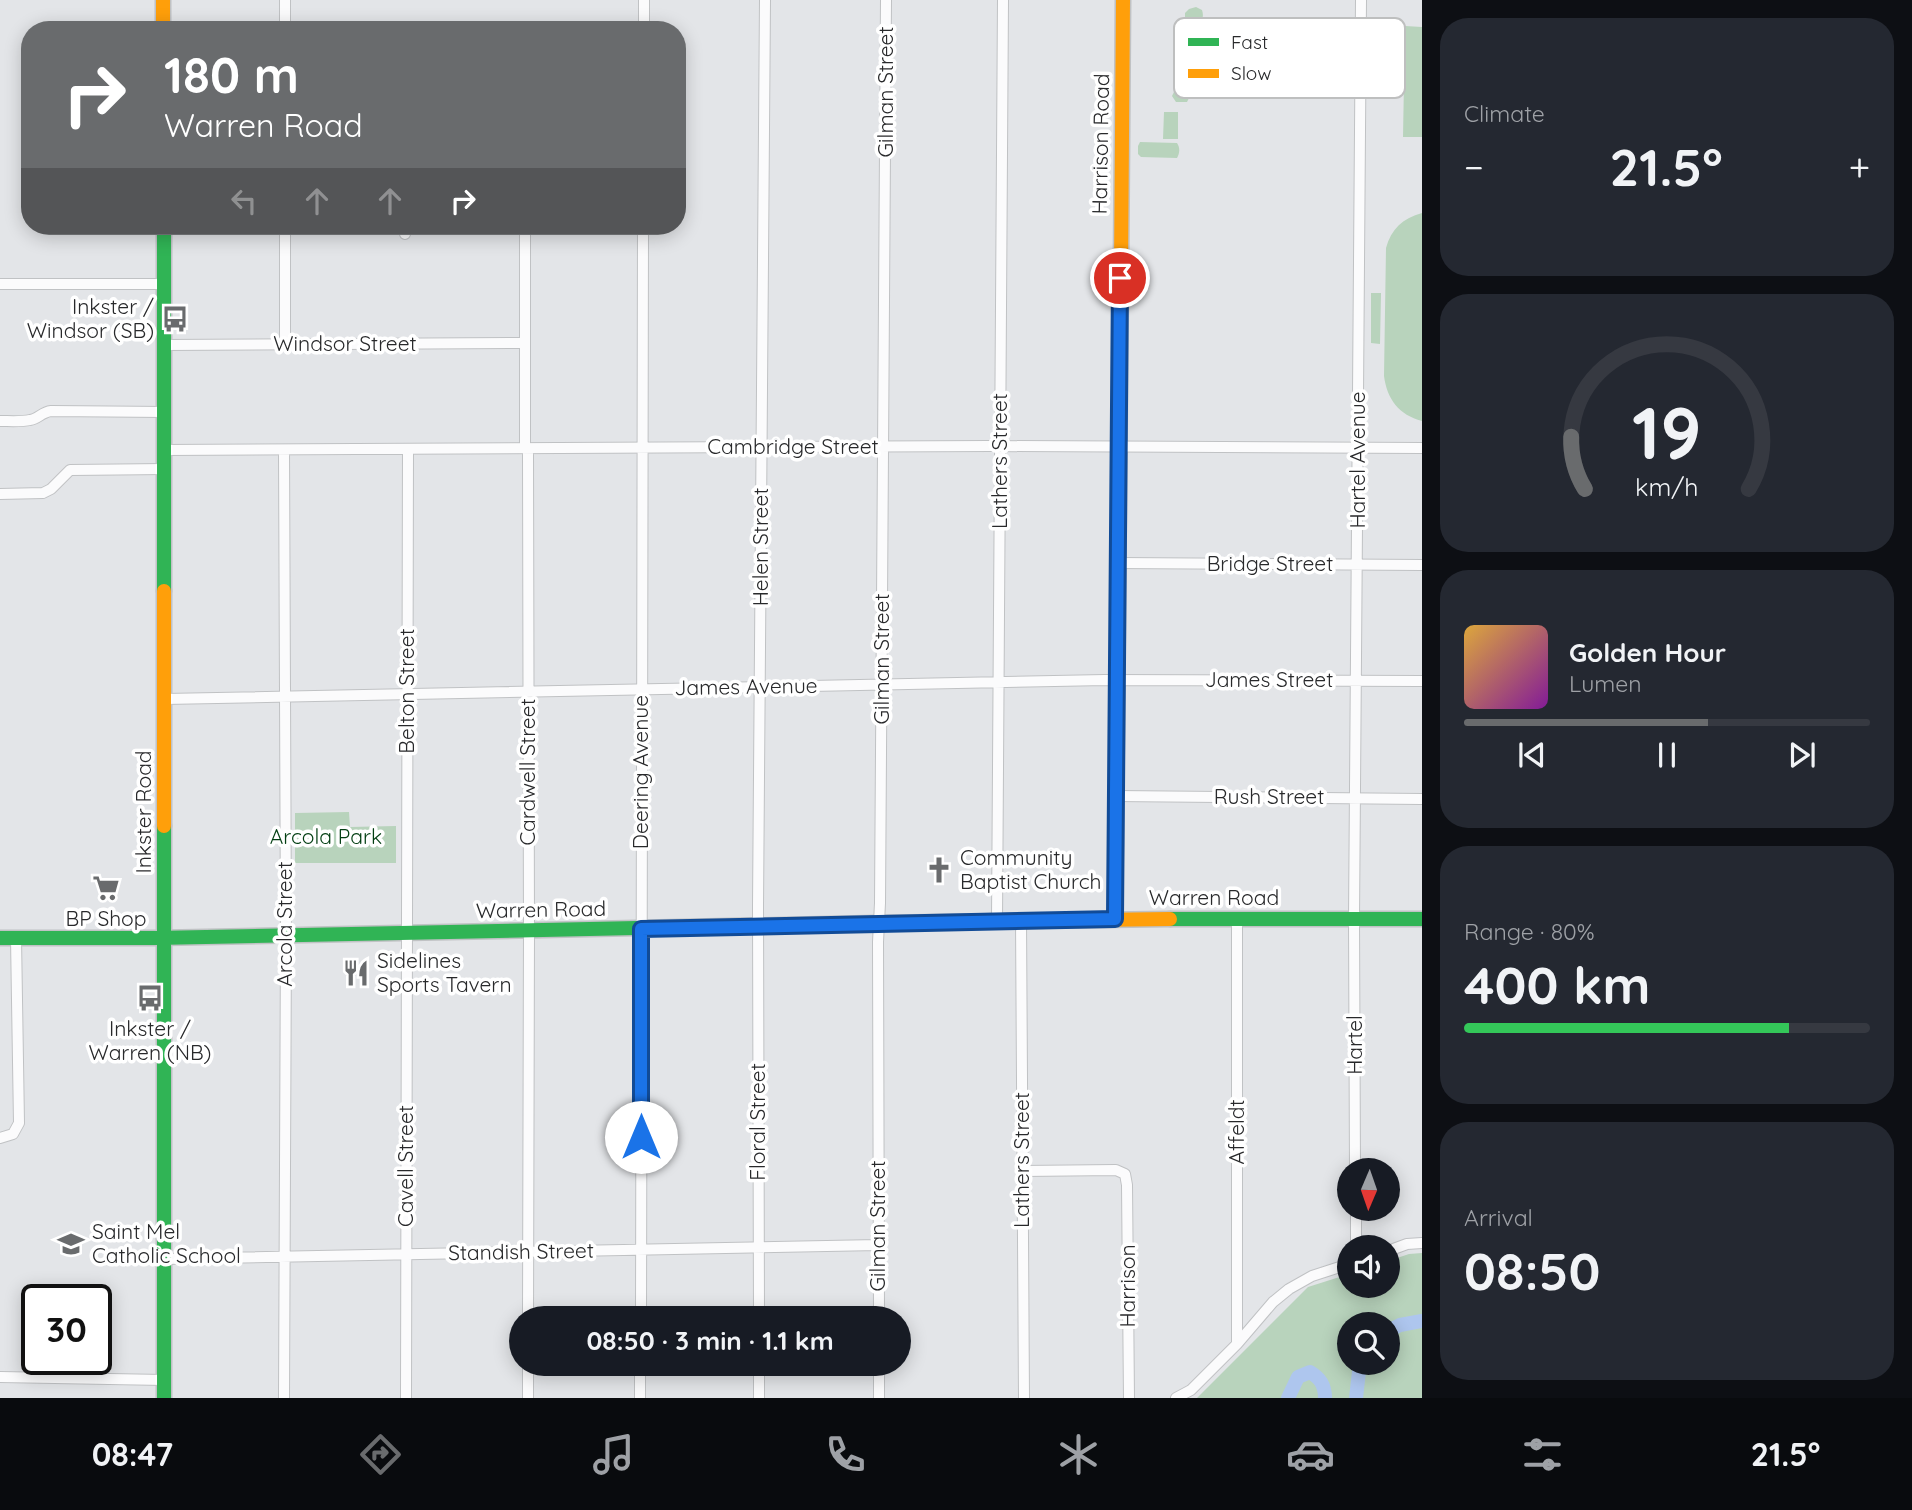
<!DOCTYPE html>
<html lang="en">
<head>
<meta charset="utf-8">
<style>
	body { margin:0; font-family:Quicksand,sans-serif; background:#242831; color:#f1f3f6; height:100vh; display:flex; flex-direction:column; font-size:26px; white-space:nowrap }
	* { box-sizing:border-box; margin:0 }
	p { font-size:23px; color:#9ea1a6 }
	.icon { flex:none; width:38px; height:38px; fill:none; stroke:currentColor; stroke-width:2; stroke-linecap:round; stroke-linejoin:round }
	.map { position:relative; flex:1; overflow:hidden }
	.details { display:flex; flex-direction:column; gap:18px; padding:18px; background:#0d0f14; width:490px }
	.details>* { flex:none }
	.banner { position:absolute; left:21px; top:21px; width:665px; height:214px; border-radius:28px; box-shadow:0 4px 18px #0003; background:#696b6d; color:#fff; overflow:hidden }
	.needle { width:46px; rotate:182deg }
	.fabs { position:absolute; left:1337px; top:1158px; display:grid; gap:14px }
	.fabs a { display:grid; place-items:center; width:63px; height:63px; border-radius:50%; background:#171b24; box-shadow:0 4px 18px #0003; font-size:35px }
	.speed { position:absolute; left:21px; top:1284px; display:flex; gap:14px; font-size:35px; font-weight:700; text-align:center }
	.speed>* { display:grid; place-content:center; width:91px; height:91px; border-radius:50%; background:#171b24; box-shadow:0 4px 18px #0003; line-height:1 }
	.speed .limit { border:4px solid #111; border-radius:10px; background:#fff; color:#111 }
	.pin { position:absolute; display:grid; place-items:center; width:60px; height:60px; color:#fff; margin:-30px; border:4px solid #fff; border-radius:50%; box-shadow:0 2px 7px #0007 }
	.me { position:absolute; width:77px; margin:-38px; rotate:0deg; stroke-linejoin:round; filter:drop-shadow(0 0 5px #0008) }
	.turn { display:flex; align-items:center; gap:24px; height:147px; padding:0 28px; font-size:32px }
	.turn .icon { width:91px; height:91px; stroke-width:2.5 }
	.turn b { display:block; font-size:49px; line-height:60px }
	.lanes { display:flex; align-items:center; height:66px; padding:0 28px; background:#0003; justify-content:center; gap:35px; direction:ltr }
	.lanes .off { opacity:.35 }
	.big { font-size:52px; font-weight:800; line-height:1.1 }
	.details .widget { flex:1; display:flex; flex-direction:column; justify-content:center; gap:10px; min-width:0; padding:0 24px; border-radius:28px; background:#242831 }
	.details .dial { align-items:center; gap:0 }
	.dial svg { height:182px; overflow:visible; fill:none; stroke:#363941; stroke-width:7; stroke-linecap:round; text-anchor:middle }
	.dial text { fill:#f1f3f6; stroke:none }
	.song { display:flex; align-items:center; gap:21px }
	.cover { width:84px; height:84px; border-radius:10px; background:linear-gradient(135deg,hsl(40 70% 55%),hsl(290 70% 35%)) }
	.played { height:7px; border-radius:4px; background:linear-gradient(90deg,#696b6d 60%,#363941 60%) }
	.keys { display:flex; justify-content:space-around; direction:ltr }
	.heat { display:flex; justify-content:space-between; align-items:center; font-size:38px; direction:ltr }
	.charge { height:10px; border-radius:5px; background:linear-gradient(90deg,#34c759 80%,#363941 0) }
	.trip { position:absolute; left:509px; top:1306px; width:402px; height:70px; border-radius:35px; background:#171b24; box-shadow:0 4px 18px #0003; font-weight:800; line-height:70px; text-align:center }
	.tab-bar { display:flex; height:112px; justify-content:space-around; align-items:center; background:#090b0e; color:#9ea1a6 }
	.tab-bar .icon { width:49px; height:49px }
	.tab-bar .selected { color:#696b6d }
	.tab-bar b { font-size:32px; color:#f1f3f6 }
	main { display:flex; flex:1; min-height:0 }
	.map>svg:first-child { display:block }
	.green { fill:#b8d3bc; fill-rule:evenodd }
	.lines { fill:none; stroke-linecap:round; stroke-linejoin:round }
	.river { stroke:#aec6ee; stroke-width:14 }
	.street-casing { stroke:#c0c2c4; stroke-width:12 }
	.fast-casing { stroke:#c0c2c4; stroke-width:17 }
	.slow-casing { stroke:#c0c2c4; stroke-width:17 }
	.street { stroke:#fbfbfc; stroke-width:10 }
	.fast { stroke:#30b455; stroke-width:14 }
	.slow { stroke:#ff9f0a; stroke-width:14 }
	.route-casing { stroke:#114b97; stroke-width:18 }
	.route { stroke:#1a73e8; stroke-width:12 }
	.labels { text-anchor:middle; stroke-width:7; stroke-linejoin:round; paint-order:stroke }
	.street-label { font-size:21px; fill:#28292b; stroke:#fff }
	.poi-label { font-size:21px; fill:#28292b; stroke:#fff; text-anchor:start }
	.park-label { font-size:21px; fill:#013e11; stroke:#fff }
	.key { fill:#fff; stroke:#bebfbf; stroke-width:2 }
	.key-label { font-size:19px; fill:#28292b }
</style>
</head>
<body>
<main>
<div class="map">
<svg width="1422" height="1398" viewBox="0 0 1422 1398">
	<rect width="100%" height="100%" fill="#e3e5e8"/>
	<path class="green" d="M1196,7L1202,10C1206,22 1196,28 1185,23V13L1189,9Z
		M1405,26L1422,27V137H1403Z
		M1186,86L1188,89L1189,98L1187,102H1176L1172,96L1176,88Z
		M1164,112H1178V139H1163Z
		M1140,142L1177,143C1180,148 1180,152 1177,158L1141,157L1138,154V146Z
		M1422,213V421C1399,415 1387,399 1384,376L1386,248C1391,229 1403,218 1422,213Z
		M1371,293H1381L1380,344L1371,343Z
		M349,812L350,827L396,826V863H295V813Z
		M1422,1253V1398H1197L1308,1287L1349,1274V1286H1388V1261L1409,1254ZM1349,1325H1388V1363H1349Z"/>
	<g class="lines">
		<path class="river" d="M1388,1331L1400,1325L1422,1321
			M1288,1398L1298,1377L1310,1372C1320,1378 1325,1385 1325,1398
			M1356,1398L1360,1363"/>
		<g class="street-casing">
			<path id="street" d="M285,30V0
				M644,30V0
				M285,226V345
				M405,226V234
				M525,226V444L528,453L529,931L528,1318
				M0,284H165
				M165,345L525,343
				M0,421C9,421 21,422 30,420C38,419 42,412 51,411L165,412
				M165,450L990,446L1422,448
				M0,494L43,493L51,489L70,470L165,469
				M1117,563L1422,565
				M165,699L1105,680L1422,681
				M1116,796L1422,799
				M997,921L1003,0
				M1021,921L1024,1398
				M0,1138L13,1134L19,1123L16,938
				M1023,1171L1116,1170L1125,1174L1127,1185L1129,1398
				M1355,1171L1354,919L1361,0
				M1356,1209V1248
				M1388,1251L1407,1244L1422,1243
				M164,1259L878,1245
				M641,1318L643,226
				M759,1318L758,906L765,0
				M879,1318L878,942L880,903L886,0
				M1237,1344V920
				M528,1363V1398
				M759,1363V1398
				M879,1363V1398
				M0,1377L164,1380
				M284,1398L286,935L284,450
				M406,1398L408,449
				M640,1398V1363
				M1176,1398L1191,1390L1237,1344L1273,1302L1289,1289L1312,1276L1349,1264"/>
		</g>
		<g class="fast-casing">
			<path id="fast" d="M164,226V591
				M164,826V1398
				M1115,919L1121,270
				M1170,919H1422
				M0,938H156L877,923"/>
		</g>
		<g class="slow-casing">
			<path id="slow" d="M163,0V30
				M1121,270L1123,0
				M164,591V826
				M877,923L1170,919"/>
		</g>
		<use href="#street" class="street"/>
		<use href="#fast" class="fast"/>
		<use href="#slow" class="slow"/>
	</g>
	<g class="lines">
		<g class="route-casing">
			<path id="route" d="M641,1137V929L1115,919L1120,278"/>
		</g>
		<use href="#route" class="route"/>
	</g>
	<defs>
		<g id="bus-bare" transform="scale(2.1)"><path d="M-5-6H5V4H4V6H2V4H-2V6H-4V4H-5ZM-3.5-4V0h7V-4ZM-3.5 1.2v1.5H-2V1.2ZM2 1.2v1.5H3.5V1.2Z" fill="#696b6d" stroke="#fff" stroke-width="2.5" paint-order="stroke"/></g>
		<g id="church-bare" transform="scale(2.1)"><path d="M-1.2-6h2.4v3.5h3.3v2.4h-3.3V6h-2.4V-.1h-3.3v-2.4h3.3Z" fill="#696b6d" stroke="#fff" stroke-width="2.5" paint-order="stroke"/></g>
		<g id="supermarket-bare" transform="scale(2.1)"><path d="M-6-5.5h2.5l.6 2H6L4.5 2H-2.5L-4.4-4H-6ZM-1.5 3.2a1.3 1.3 0 1 0 .1 0ZM3 3.2a1.3 1.3 0 1 0 .1 0Z" fill="#696b6d" stroke="#fff" stroke-width="2.5" paint-order="stroke"/></g>
		<g id="restaurant-bare" transform="scale(2.1)"><path d="M-5-6h1v4h1v-4h1v4h1v-4h1v5L-1.5 .5V6h-2V.5L-5-1ZM5-6V6H3V1.5H1.5Q1.5-4 5-6Z" fill="#696b6d" stroke="#fff" stroke-width="2.5" paint-order="stroke"/></g>
		<g id="school-bare" transform="scale(2.1)"><path d="M0-5L7-2L0 1L-7-2ZM-4 1L0 2.5L4 1V4Q0 6-4 4Z" fill="#696b6d" stroke="#fff" stroke-width="2.5" paint-order="stroke"/></g>
	</defs>
	<g fill-rule="evenodd">
		<use href="#bus-bare" x="175" y="319"/>
		<use href="#church-bare" x="939" y="870"/>
		<use href="#supermarket-bare" x="106" y="888"/>
		<use href="#restaurant-bare" x="356" y="973"/>
		<use href="#bus-bare" x="150" y="998"/>
		<use href="#school-bare" x="71" y="1244"/>
	</g>
	<g class="labels">
		<g class="street-label">
			<text transform="translate(886 92) rotate(-90)" y="7">Gilman Street</text>
			<text transform="translate(1101 144) rotate(-89)" y="7">Harrison Road</text>
			<text x="345" y="351">Windsor Street</text>
			<text x="793" y="454">Cambridge Street</text>
			<text transform="translate(1358 460) rotate(-90)" y="7">Hartel Avenue</text>
			<text transform="translate(1000 461) rotate(-90)" y="7">Lathers Street</text>
			<text transform="translate(761 547) rotate(-90)" y="7">Helen Street</text>
			<text x="1270" y="571">Bridge Street</text>
			<text transform="translate(882 659) rotate(-90)" y="7">Gilman Street</text>
			<text x="1269" y="687">James Street</text>
			<text transform="translate(746 687) rotate(-1)" y="7">James Avenue</text>
			<text transform="translate(407 691) rotate(-90)" y="7">Belton Street</text>
			<text transform="translate(528 772) rotate(-90)" y="7">Cardwell Street</text>
			<text transform="translate(641 772) rotate(-90)" y="7">Deering Avenue</text>
			<text x="1269" y="804">Rush Street</text>
			<text transform="translate(144 812) rotate(-90)" y="7">Inkster Road</text>
			<text x="1214" y="905">Warren Road</text>
			<text transform="translate(541 910) rotate(-1)" y="7">Warren Road</text>
			<text transform="translate(285 924) rotate(-90)" y="7">Arcola Street</text>
			<text transform="translate(1355 1045) rotate(-90)" y="7">Hartel</text>
			<text transform="translate(758 1122) rotate(-90)" y="7">Floral Street</text>
			<text transform="translate(1237 1132) rotate(-90)" y="7">Affeldt</text>
			<text transform="translate(1022 1160) rotate(-90)" y="7">Lathers Street</text>
			<text transform="translate(406 1166) rotate(-90)" y="7">Cavell Street</text>
			<text transform="translate(878 1226) rotate(-90)" y="7">Gilman Street</text>
			<text transform="translate(521 1252) rotate(-1)" y="7">Standish Street</text>
			<text transform="translate(1128 1286) rotate(-90)" y="7">Harrison</text>
		</g>
		<g class="poi-label">
			<text x="154" y="314" text-anchor="end">Inkster /<tspan x="154" dy="24">Windsor (SB)</tspan></text>
			<text x="960" y="865">Community<tspan x="960" dy="24">Baptist Church</tspan></text>
			<text x="106" y="926" text-anchor="middle">BP Shop</text>
			<text x="377" y="968">Sidelines<tspan x="377" dy="24">Sports Tavern</tspan></text>
			<text x="150" y="1036" text-anchor="middle">Inkster /<tspan x="150" dy="24">Warren (NB)</tspan></text>
			<text x="92" y="1239">Saint Mel<tspan x="92" dy="24">Catholic School</tspan></text>
		</g>
		<g class="park-label">
			<text x="326" y="844">Arcola Park</text>
		</g>
	</g>
	<rect x="1174" y="18" width="231" height="80" rx="10" class="key"/>
	<rect x="1188" y="38" width="31" height="8" fill="#30b455"/>
	<rect x="1188" y="69" width="31" height="9" fill="#ff9f0a"/>
	<g class="key-label">
		<text x="1231" y="49">Fast</text>
		<text x="1231" y="80">Slow</text>
	</g>
</svg>
<div class="fabs">
<a><svg class="needle" viewBox="-14 -14 28 28"><path d="M0-13l5 13h-10z" fill="#e53935"/><path d="M0 13l5-13h-10z" fill="#9ea1a6"/></svg></a>
<a><svg class="icon" aria-label="sound" viewBox="0 0 24 24"><path d="M4 9h4l5-4v14l-5-4H4zM17 9q2 3 0 6"/></svg></a>
<a><svg class="icon" aria-label="search" viewBox="0 0 24 24"><circle cx="10" cy="10" r="6"/><path d="M15 15l6 6"/></svg></a>
</div>
<div class="speed"><div class="limit">30</div></div>
<div class="pin" style="left:1120px;top:278px;background:#d93025"><svg class="icon" aria-label="arrive" viewBox="0 0 24 24"><path d="M6 21V4h12l-3 4 3 4H6"/></svg></div>
<svg class="me" style="left:641px;top:1137px" viewBox="-20 -20 40 40"><circle r="19" fill="#fff"/><path d="M0-13L10 11 0 6-10 11z" fill="#1a73e8"/></svg>
<div class="trip">08:50 · 3 min · 1.1 km</div>
<div class="banner">
<div class="turn"><svg class="icon" aria-label="right" viewBox="0 0 24 24"><path d="M7 20v-9h11M14 6l5 5-5 5"/></svg><div><b>180 m</b>Warren Road</div></div>
<div class="lanes"><svg class="icon off" aria-label="left" viewBox="0 0 24 24"><path d="M17 20v-9H6M10 6l-5 5 5 5"/></svg><svg class="icon off" aria-label="ahead" viewBox="0 0 24 24"><path d="M12 20V5M6 11l6-6 6 6"/></svg><svg class="icon off" aria-label="ahead" viewBox="0 0 24 24"><path d="M12 20V5M6 11l6-6 6 6"/></svg><svg class="icon" aria-label="right" viewBox="0 0 24 24"><path d="M7 20v-9h11M14 6l5 5-5 5"/></svg></div>
</div>
</div>
<section class="details">
<div class="widget"><p>Climate</p>
<div class="heat"><a>−</a><b class="big">21.5°</b><a>+</a></div>
</div>
<div class="widget dial"><svg viewBox="0 0 100 80">
<path d="M14 69A42 42 0 1 1 86 69"/>
<path d="M14 69A42 42 0 0 1 8 46" stroke="#696b6d"/>
<text x="50" y="56" font-size="32" font-weight="700">19</text>
<text x="50" y="72" font-size="11">km/h</text>
</svg></div>
<div class="widget">
<div class="song"><i class="cover"></i><div><b>Golden Hour</b><p>Lumen</p></div></div>
<div class="played"></div>
<div class="keys"><svg class="icon" aria-label="previous" viewBox="0 0 24 24"><path d="M18 5L8 12l10 7zM5 5v14"/></svg><svg class="icon" aria-label="pause" viewBox="0 0 24 24"><path d="M8 5v14M16 5v14"/></svg><svg class="icon" aria-label="next" viewBox="0 0 24 24"><path d="M6 5l10 7-10 7zM19 5v14"/></svg></div>
</div>
<div class="widget"><p>Range · 80%</p><b class="big">400 km</b><div class="charge"></div></div>
<div class="widget"><p>Arrival</p><b class="big">08:50</b></div>
</section>
</main>
<nav class="tab-bar">
<b>08:47</b>
<svg class="icon selected" aria-label="directions" viewBox="0 0 24 24"><path d="M12 3l9 9-9 9-9-9zM9 14v-3h6M13 9l2 2-2 2"/></svg>
<svg class="icon" aria-label="music" viewBox="0 0 24 24"><path d="M9 18V5l10-2v13"/><circle cx="6" cy="18" r="3"/><circle cx="16" cy="16" r="3"/></svg>
<svg class="icon" aria-label="phone" viewBox="0 0 24 24"><path d="M5 4h4l2 5-3 2q2 4 5 5l2-3 5 2v4C11 20 4 13 5 4z"/></svg>
<svg class="icon" aria-label="climate" viewBox="0 0 24 24"><path d="M12 3v18M4 7l16 10M4 17L20 7"/></svg>
<svg class="icon" aria-label="car" viewBox="0 0 24 24"><path d="M5 17H2v-5l4-1 3-4h7l3 4 3 1v5h-3M9 17h6M6 11h13"/><circle cx="7" cy="17" r="2"/><circle cx="17" cy="17" r="2"/></svg>
<svg class="icon" aria-label="filters" viewBox="0 0 24 24"><path d="M4 7h16M4 17h16"/><circle cx="9" cy="7" r="2"/><circle cx="15" cy="17" r="2"/></svg>
<b>21.5°</b>
</nav>
</body>
</html>
